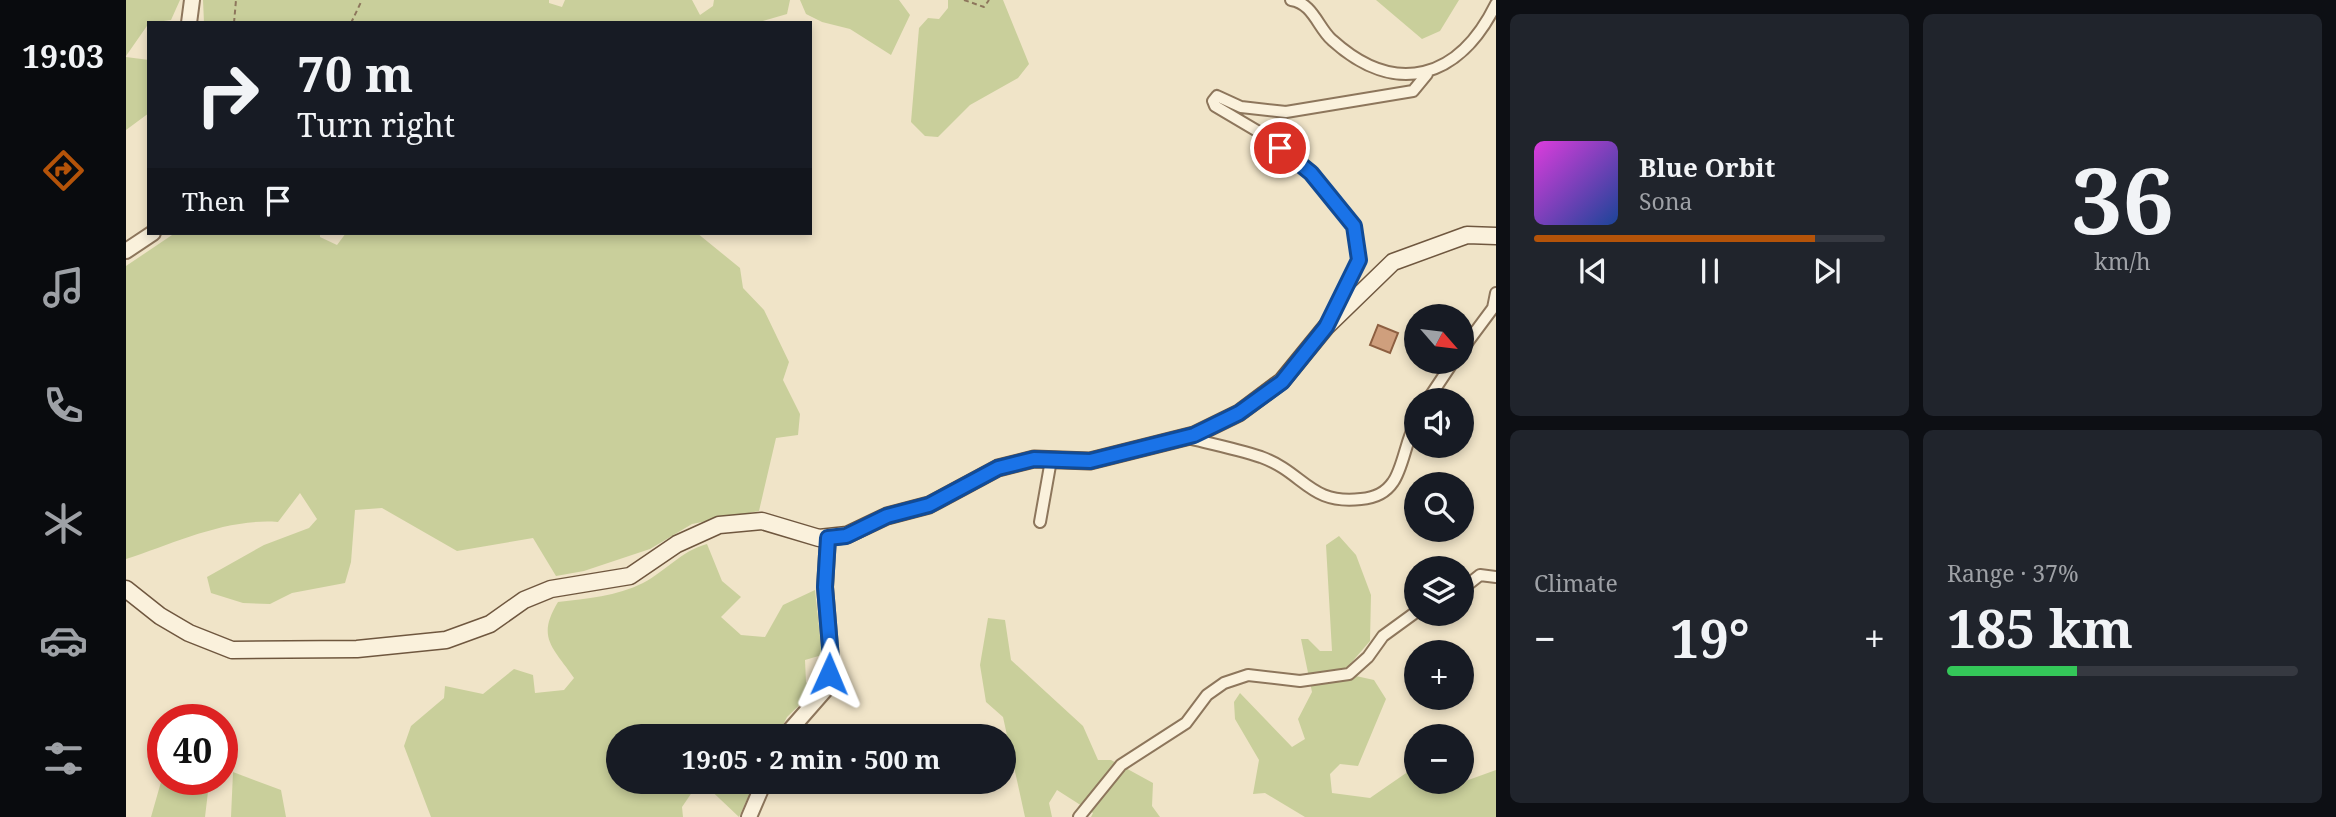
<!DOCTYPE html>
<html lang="en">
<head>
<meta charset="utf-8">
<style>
	body { margin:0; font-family:"Noto Serif",serif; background:#20242c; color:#f1f3f6; height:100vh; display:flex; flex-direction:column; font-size:26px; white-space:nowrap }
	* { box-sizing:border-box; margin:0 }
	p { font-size:23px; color:#9ea1a6 }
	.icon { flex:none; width:38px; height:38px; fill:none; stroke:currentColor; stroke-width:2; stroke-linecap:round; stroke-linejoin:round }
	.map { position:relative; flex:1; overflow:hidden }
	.sheet { display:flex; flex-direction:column; gap:14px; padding:14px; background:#0d0f14; width:840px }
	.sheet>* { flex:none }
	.guide { position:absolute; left:21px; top:21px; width:665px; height:214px; border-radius:0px; box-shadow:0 4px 10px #0003; background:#171b24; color:#f1f3f6; overflow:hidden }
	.needle { width:46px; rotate:118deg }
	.controls { position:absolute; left:1278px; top:304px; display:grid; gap:14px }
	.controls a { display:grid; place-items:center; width:70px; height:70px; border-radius:50%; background:#171b24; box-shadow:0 4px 10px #0003; font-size:35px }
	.speed { position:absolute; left:21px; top:704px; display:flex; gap:14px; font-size:35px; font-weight:700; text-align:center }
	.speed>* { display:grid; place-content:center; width:91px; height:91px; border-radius:50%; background:#171b24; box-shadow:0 4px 10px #0003; line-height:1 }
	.speed .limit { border:10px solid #d22; background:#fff; color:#111 }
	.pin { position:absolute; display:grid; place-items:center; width:60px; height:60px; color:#fff; margin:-30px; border:4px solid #fff; border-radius:50%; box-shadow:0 2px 7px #0007 }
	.me { position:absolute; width:77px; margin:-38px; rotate:1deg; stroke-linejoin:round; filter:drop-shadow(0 0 5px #0008) }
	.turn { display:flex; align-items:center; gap:24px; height:147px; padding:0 35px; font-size:32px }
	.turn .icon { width:91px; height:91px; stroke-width:2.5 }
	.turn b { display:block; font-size:49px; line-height:60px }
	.then { display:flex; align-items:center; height:66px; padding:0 35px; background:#0003; gap:14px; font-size:26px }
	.big { font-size:52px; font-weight:700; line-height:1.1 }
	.sheet .tile { flex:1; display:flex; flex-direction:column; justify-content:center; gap:10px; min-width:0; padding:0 24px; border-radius:10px; background:#20242c }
	.sheet .dial { align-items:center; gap:0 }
	.dial b { font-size:91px; line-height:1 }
	.song { display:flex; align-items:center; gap:21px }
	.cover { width:84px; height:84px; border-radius:10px; background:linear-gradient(135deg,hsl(300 70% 55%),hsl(220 70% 35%)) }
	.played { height:7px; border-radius:4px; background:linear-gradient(90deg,#b45309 80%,#363941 80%) }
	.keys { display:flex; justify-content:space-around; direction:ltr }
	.heat { display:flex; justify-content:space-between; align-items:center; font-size:38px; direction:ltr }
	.charge { height:10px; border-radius:5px; background:linear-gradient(90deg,#34c759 37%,#363941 0) }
	.sheet .tiles { flex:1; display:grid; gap:14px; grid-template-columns:repeat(2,1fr) }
	.trip { position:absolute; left:480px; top:724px; width:410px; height:70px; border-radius:35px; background:#171b24; box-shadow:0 4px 10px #0003; font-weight:700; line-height:70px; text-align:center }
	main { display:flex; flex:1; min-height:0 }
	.dock { display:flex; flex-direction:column; width:126px; justify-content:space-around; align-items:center; background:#090b0e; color:#9ea1a6 }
	.dock .icon { width:49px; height:49px }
	.dock .active { color:#b45309 }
	.dock b { font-size:32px; color:#f1f3f6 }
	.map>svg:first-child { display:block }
	.green { fill:#c9cf9b }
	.building { fill:#cf9f7d; stroke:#8d5f41; stroke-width:2 }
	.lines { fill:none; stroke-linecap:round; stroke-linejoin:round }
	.minor-casing { stroke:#8d765c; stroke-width:14 }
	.tertiary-casing { stroke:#8d765c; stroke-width:18 }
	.secondary-casing { stroke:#6f573f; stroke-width:19 }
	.path { stroke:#8d765c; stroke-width:2; stroke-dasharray:5 3.5; stroke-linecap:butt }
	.minor { stroke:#faf1dc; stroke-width:10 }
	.tertiary { stroke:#faf1dc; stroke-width:14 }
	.secondary { stroke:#faf1dc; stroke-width:16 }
	.route-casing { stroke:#114b97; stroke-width:18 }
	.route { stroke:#1a73e8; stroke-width:12 }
</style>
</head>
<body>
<main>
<nav class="dock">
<b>19:03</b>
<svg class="icon active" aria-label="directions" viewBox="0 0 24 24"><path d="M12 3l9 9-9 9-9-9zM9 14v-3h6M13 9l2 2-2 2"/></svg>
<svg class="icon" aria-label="music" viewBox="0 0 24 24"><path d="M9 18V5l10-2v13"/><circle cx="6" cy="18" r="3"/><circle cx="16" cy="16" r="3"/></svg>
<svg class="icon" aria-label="phone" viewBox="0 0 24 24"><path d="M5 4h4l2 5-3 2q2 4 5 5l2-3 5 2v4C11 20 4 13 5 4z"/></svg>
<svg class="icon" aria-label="climate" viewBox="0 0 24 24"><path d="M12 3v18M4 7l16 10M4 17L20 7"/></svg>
<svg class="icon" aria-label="car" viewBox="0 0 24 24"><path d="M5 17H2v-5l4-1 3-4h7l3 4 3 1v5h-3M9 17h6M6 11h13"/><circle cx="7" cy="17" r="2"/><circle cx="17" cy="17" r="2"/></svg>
<svg class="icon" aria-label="filters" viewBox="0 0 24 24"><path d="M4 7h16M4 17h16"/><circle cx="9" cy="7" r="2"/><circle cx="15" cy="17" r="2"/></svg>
</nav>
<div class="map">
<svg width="1370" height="817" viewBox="0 0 1370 817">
	<rect width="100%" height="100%" fill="#f0e4c8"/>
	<path class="green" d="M0,0H54L45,20L23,23L0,56Z
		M77,0H423V3L436,7L439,0H566L574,15L587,6L588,0H664L661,14L630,23H78Z
		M674,0H773L784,15L765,55L724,29L696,22L680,14Z
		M822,0H877L903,64L892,78L844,105L812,137L799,136L785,122L793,28L802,18L813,19L822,8Z
		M1250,0H1333L1314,31L1296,39Z
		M0,57L23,60V113L0,130Z
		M49,233H194V237L211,245L220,233H571L614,268L617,288L638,310L663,362L657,380L674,414L672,435L650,438L633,511L566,524L524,549L458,571L430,576L407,538L331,551L256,508L229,510L225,562L219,583L166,593L144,604L117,603L85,593L81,577L138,545L183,528L191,519L174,493L152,522C100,518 49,543 0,559V266Z
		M1213,536L1230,555L1245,595L1244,641L1225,663L1230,676L1248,680L1260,699L1232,766L1214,764L1204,774L1206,793L1244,798L1283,771L1290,774V782L1334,783L1370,770V817H1179L1139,793L1127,794L1133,760L1109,719L1108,702L1114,693L1166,747L1179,739L1172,719L1186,692L1175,639H1182L1194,651H1206L1200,545Z
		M581,544L596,581L615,597L595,617L615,635L639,637L657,605L689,590L696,655L679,660L680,682L688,691L661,717L651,737H492V782H573L556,807L557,817H305L278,746L285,726L318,698L319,686L357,694L388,669L407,675L409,693L438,690L448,678C427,647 410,638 432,602C460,599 491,596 517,583C540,571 555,551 581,544Z
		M862,618L879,620L885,660L957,726L972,760H985L1027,783L1026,806L1034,817H965L967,813L931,790L923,803L926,817H899L877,717L860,702L854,665Z
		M107,772L155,790L160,817H105Z
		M37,775V779H79L83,783L79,817H25Z
		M576,782H629L613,817Z"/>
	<path class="building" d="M1252,325L1272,333L1264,353L1244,345Z"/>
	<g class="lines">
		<g class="minor-casing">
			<path id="minor" d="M1165,0C1187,3 1192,28 1206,40C1270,98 1333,79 1370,4
				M1205,317L1233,260L1228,227L1185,173L1138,135L1089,106L1087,101L1091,96L1115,107L1160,112L1287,91L1301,74
				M1335,351L1367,308L1370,293
				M1301,401L1327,362
				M1061,438C1086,444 1111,449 1135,457C1179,473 1183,505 1235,499C1248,498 1259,494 1267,482C1277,468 1280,440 1290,422
				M914,522L925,460
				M1335,590L1354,575L1370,577
				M953,817L995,765L1060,723L1081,695L1098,683L1122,675L1174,681L1223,674L1242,657L1257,636L1290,612"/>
		</g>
		<g class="tertiary-casing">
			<path id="tertiary" d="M63,23L66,0
				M0,251L27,233
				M658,737L700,689L705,659L699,587L702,538
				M623,817L638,782"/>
		</g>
		<g class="secondary-casing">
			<path id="secondary" d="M0,589L34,616L63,633L106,650L231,649L320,640L364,624L398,600L425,589L504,576L551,544L593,525L636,521L693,538L721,535L761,516L803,505L872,468L908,459L964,461L1068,435L1113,413L1156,381L1200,327L1267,262L1341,235L1370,236"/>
		</g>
		<path class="path" d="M838,0L858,7L863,0
			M108,23L110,0
			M225,23L236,0
			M208,233H210"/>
		<use href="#minor" class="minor"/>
		<use href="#tertiary" class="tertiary"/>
		<use href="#secondary" class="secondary"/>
	</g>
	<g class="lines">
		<g class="route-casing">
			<path id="route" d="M703,674L705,659L699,587L702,538L720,536L761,516L803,505L872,468L908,459L964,461L1068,435L1113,413L1156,382L1200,327L1233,260L1228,226L1185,173L1154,148"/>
		</g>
		<use href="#route" class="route"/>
	</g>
</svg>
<div class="controls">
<a><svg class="needle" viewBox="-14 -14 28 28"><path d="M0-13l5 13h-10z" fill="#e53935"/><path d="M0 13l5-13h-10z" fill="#9ea1a6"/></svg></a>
<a><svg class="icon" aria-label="sound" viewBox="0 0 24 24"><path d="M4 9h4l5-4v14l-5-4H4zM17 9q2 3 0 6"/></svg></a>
<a><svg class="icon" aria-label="search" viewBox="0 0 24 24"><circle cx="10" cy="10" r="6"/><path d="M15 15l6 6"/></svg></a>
<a><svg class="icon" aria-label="layers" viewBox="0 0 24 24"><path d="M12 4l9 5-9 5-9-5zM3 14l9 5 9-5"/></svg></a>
<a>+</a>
<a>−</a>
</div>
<div class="speed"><div class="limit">40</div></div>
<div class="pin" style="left:1154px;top:148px;background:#d93025"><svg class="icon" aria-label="arrive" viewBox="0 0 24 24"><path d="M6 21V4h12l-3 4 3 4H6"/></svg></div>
<svg class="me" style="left:703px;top:674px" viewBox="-20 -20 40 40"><path d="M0-17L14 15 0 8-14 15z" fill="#1a73e8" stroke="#fff" stroke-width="4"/></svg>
<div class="trip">19:05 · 2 min · 500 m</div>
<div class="guide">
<div class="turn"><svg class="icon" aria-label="right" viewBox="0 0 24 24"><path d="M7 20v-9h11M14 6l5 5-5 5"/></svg><div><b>70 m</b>Turn right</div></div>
<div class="then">Then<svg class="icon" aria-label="arrive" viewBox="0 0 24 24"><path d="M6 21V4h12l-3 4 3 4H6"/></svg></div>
</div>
</div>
<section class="sheet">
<div class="tiles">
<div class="tile">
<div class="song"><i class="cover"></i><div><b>Blue Orbit</b><p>Sona</p></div></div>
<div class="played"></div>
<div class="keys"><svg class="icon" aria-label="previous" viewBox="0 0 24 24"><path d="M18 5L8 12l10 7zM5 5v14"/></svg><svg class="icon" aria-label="pause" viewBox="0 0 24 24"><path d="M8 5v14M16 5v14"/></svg><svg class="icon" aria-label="next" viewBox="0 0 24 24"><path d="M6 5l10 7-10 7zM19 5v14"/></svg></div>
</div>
<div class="tile dial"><b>36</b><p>km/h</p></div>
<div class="tile"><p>Climate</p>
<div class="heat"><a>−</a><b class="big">19°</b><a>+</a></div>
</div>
<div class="tile"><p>Range · 37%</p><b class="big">185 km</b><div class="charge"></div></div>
</div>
</section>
</main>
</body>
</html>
